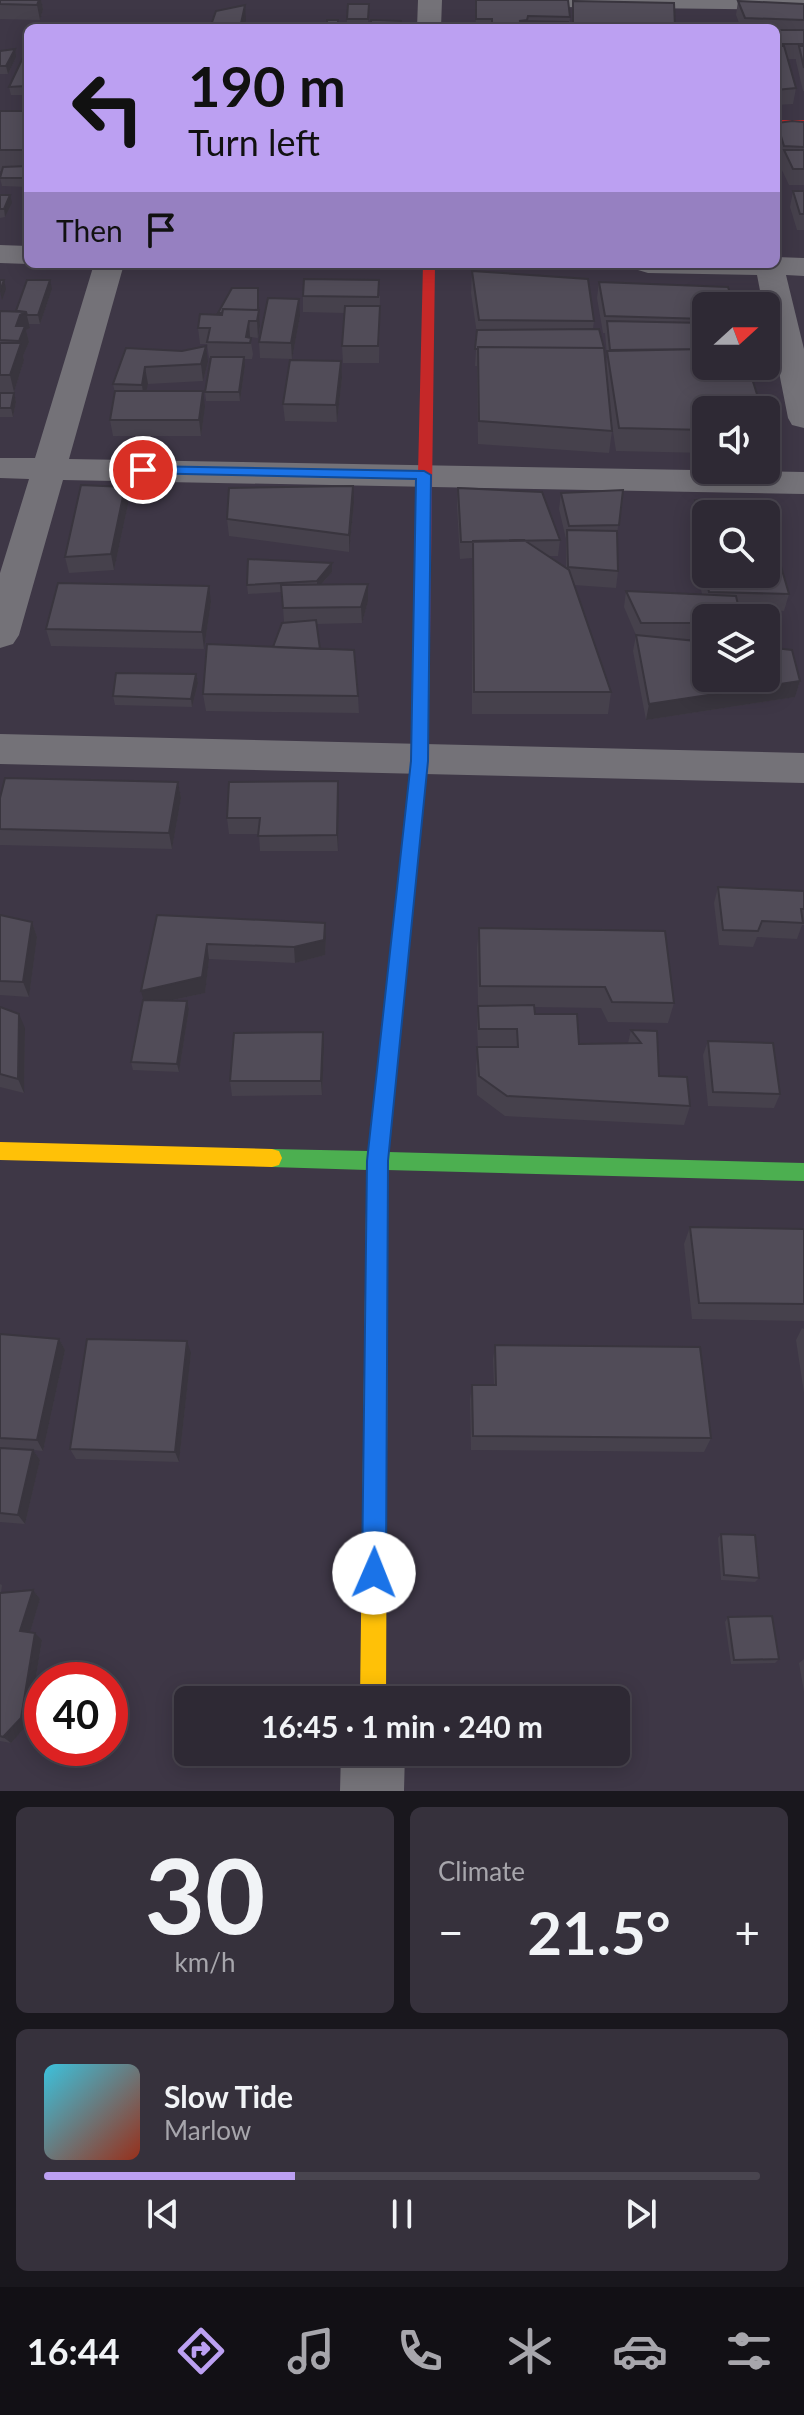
<!DOCTYPE html>
<html lang="en">
<head>
<meta charset="utf-8">
<style>
	body { margin:0; font-family:Lato,sans-serif; background:#36313c; color:#f1f3f6; height:100vh; display:flex; flex-direction:column; font-size:30px; white-space:nowrap }
	* { box-sizing:border-box; margin:0 }
	p { font-size:26px; color:#a7a6ac }
	.icon { flex:none; width:44px; height:44px; fill:none; stroke:currentColor; stroke-width:2; stroke-linecap:round; stroke-linejoin:round }
	.map { position:relative; height:1791px; overflow:hidden }
	.sheet { display:flex; flex-direction:column; gap:16px; padding:16px; background:#19171d; flex:1 }
	.sheet>* { flex:none }
	.banner { position:absolute; left:24px; top:24px; width:756px; height:244px; border-radius:12px; box-shadow:0 4px 20px #0003,0 0 0 2px #49454f; background:#bca0f2; color:#111; overflow:hidden }
	.needle { width:52px; rotate:69deg }
	.buttons { position:absolute; left:692px; top:292px; display:grid; gap:16px }
	.buttons a { display:grid; place-items:center; width:88px; height:88px; border-radius:12px; background:#2e2934; box-shadow:0 4px 20px #0003,0 0 0 2px #49454f; font-size:40px }
	.speed { position:absolute; left:24px; top:1662px; display:flex; gap:16px; font-size:40px; font-weight:700; text-align:center }
	.speed>* { display:grid; place-content:center; width:104px; height:104px; border-radius:50%; background:#2e2934; box-shadow:0 4px 20px #0003,0 0 0 2px #49454f; line-height:1 }
	.speed .limit { border:12px solid #d22; background:#fff; color:#111 }
	.pin { position:absolute; display:grid; place-items:center; width:68px; height:68px; color:#fff; margin:-34px; border:4px solid #fff; border-radius:50%; box-shadow:0 2px 8px #0007 }
	.me { position:absolute; width:88px; margin:-44px; rotate:1deg; stroke-linejoin:round; filter:drop-shadow(0 0 6px #0008) }
	.turn { display:flex; align-items:center; gap:28px; height:168px; padding:0 32px; font-size:36px }
	.turn .icon { width:104px; height:104px; stroke-width:2.5 }
	.turn b { display:block; font-size:56px; line-height:68px }
	.then { display:flex; align-items:center; height:76px; padding:0 32px; background:#0003; gap:16px; font-size:30px }
	.big { font-size:60px; font-weight:700; line-height:1.1 }
	.sheet .widget { flex:1; display:flex; flex-direction:column; justify-content:center; gap:12px; min-width:0; padding:0 28px; border-radius:12px; background:#36313c }
	.sheet .dial { align-items:center; gap:0 }
	.dial b { font-size:104px; line-height:1 }
	.song { display:flex; align-items:center; gap:24px }
	.cover { width:96px; height:96px; border-radius:12px; background:linear-gradient(135deg,hsl(190 70% 55%),hsl(10 70% 35%)) }
	.played { height:8px; border-radius:4px; background:linear-gradient(90deg,#bca0f2 35%,#49454f 35%) }
	.keys { display:flex; justify-content:space-around; direction:ltr }
	.heat { display:flex; justify-content:space-between; align-items:center; font-size:44px; direction:ltr }
	.sheet .tiles { flex:1; display:grid; gap:16px; grid-template-columns:1fr 1fr }
	.widget:last-child { grid-column:span 2 }
	.trip { position:absolute; left:174px; top:1686px; width:456px; height:80px; border-radius:12px; background:#2e2934; box-shadow:0 4px 20px #0003,0 0 0 2px #49454f; font-weight:700; line-height:80px; text-align:center }
	.tabs { display:flex; height:128px; justify-content:space-around; align-items:center; background:#121015; color:#a7a6ac }
	.tabs .icon { width:56px; height:56px }
	.tabs .selected { color:#bca0f2 }
	.tabs b { font-size:36px; color:#f1f3f6 }
	.map>svg:first-child { display:block }
	.lines { fill:none; stroke-linecap:round; stroke-linejoin:round }
	.street { fill:#747278; fill-rule:evenodd }
	.fast { fill:#4caf50; fill-rule:evenodd }
	.slow { fill:#ffc107; fill-rule:evenodd }
	.jam { fill:#c62828; fill-rule:evenodd }
	.wall { fill:#46414c; fill-rule:evenodd }
	.shaded-wall { fill:#39353e }
	.building { fill:#514c58; stroke:#39353e; stroke-width:2 }
	.route { fill:#1a73e8; stroke:#114b97; stroke-width:2 }
</style>
</head>
<body>
<div class="map">
<svg width="804" height="1791" viewBox="0 0 804 1791">
	<rect width="100%" height="100%" fill="#3e3746"/>
	<g class="lines">
		<path class="street" d="M418,0H442L441,28H417Z
			M550,0H804V10L562,7L554,5Z
			M0,245L28,246V264L0,263Z
			M776,257L804,258V276L786,275L804,349V428L792,425L788,418L766,306H763L757,275L648,273L638,270L633,264H776Z
			M94,264H124L69,459L804,472V494L63,480L19,635L13,644L0,648V573L29,479L0,478V458H35Z
			M0,734L804,753V783L0,764Z
			M341,1752H405L404,1791H340Z"/>
		<path class="fast" d="M422,636L430,641L428,761L388,1152L804,1163V1181L387,1170L388,1212L384,1219L377,1222L370,1219L366,1212L367,1170L272,1167L265,1165L262,1158L265,1151L272,1149L368,1151L412,761L414,641Z"/>
		<path class="slow" d="M0,1142L272,1149L279,1151L282,1158L279,1165L272,1167L0,1160Z
			M377,1202L384,1205L388,1212L386,1700H360L366,1212L370,1205Z"/>
		<path class="jam" d="M776,120H804V126H776Z
			M423,264H435L430,641L422,646L414,641Z"/>
	</g>
	<path class="wall" d="M0,0H41L43,9L40,20L0,19Z
		M475,0L570,17L569,28H476Z
		M573,1L674,3L675,28H572Z
		M738,1L804,4V91H803L796,61V59H788L796,88L793,104L776,105V28H741L736,15Z
		M369,4L368,27H347V19Z
		M27,49L28,95H11L9,87Z
		M0,51L16,57L8,74H0Z
		M0,111H28V187L2,186L0,178L2,171H0Z
		M804,122V185H789L780,166L781,162L776,145L777,123Z
		M793,191H804V230H797L790,207Z
		M0,195L12,203L5,217L0,218Z
		M472,271L594,321L593,329L606,366L607,356L605,333H603L597,298L599,282L706,306V453L616,451L609,405L612,431L609,453L478,444L477,366H475L477,334L471,293Z
		M258,288L260,326L258,338L250,337L253,354L252,359H244L245,366L240,401H206L205,392L211,358H209L207,344H200L198,328L218,315V313Z
		M52,289L40,324H29L30,328L26,330L29,342L23,356L24,360L14,392H0V311H16Z
		M303,296H380L379,363H343L342,346L344,313L303,312Z
		M300,316L292,359L260,358L259,342Z
		M126,348L208,362L203,381L148,384L146,391L205,407L201,436H113L110,420L115,393L113,384Z
		M342,378L337,422L285,421L283,404Z
		M0,393H14L16,402L13,417H0Z
		M458,488L560,540L558,556H549L566,568V539L559,509L561,493L623,490L617,534L618,571L616,588L574,585L611,692L608,714H472V558L460,559L457,505Z
		M768,499L766,529H770L789,594L784,611L739,609L741,618H706V639H682L706,642V678H766V647L792,650L800,681L795,697L646,720L633,651L636,635L624,607L626,591L702,594L692,548L695,533L692,517L695,500ZM706,514H766V574H706Z
		M354,503L349,552L229,536L227,519Z
		M128,504L114,570L69,573L65,557Z
		M332,563V572L321,585L368,601L362,623L317,624L320,649L358,696L359,713L206,711L203,694L273,647L284,622L282,592L248,594L247,585Z
		M211,602L204,649L51,646L46,629Z
		M196,674L198,683L192,707L115,705L113,696Z
		M178,782L181,798L172,849L0,845V798Z
		M339,797L338,851H260L259,834H229L227,818Z
		M718,887L804,891V925H802L797,939L757,937L753,947L719,945L714,903Z
		M0,915L32,922L37,937L29,997L0,995Z
		M157,915L325,923L326,938L325,955L295,963L209,959L205,993L169,1001H187L189,1009L179,1072L133,1070L131,1062L144,1000Z
		M479,928L674,1003L668,1023L608,1022L601,1008L534,1007L535,1014L579,1044L628,1043L631,1030L657,1031L659,1076L690,1106L684,1125L505,1116L477,1095L476,1067L478,1047L477,1026L478,1006L477,948Z
		M0,1007L25,1028L24,1093L0,1087Z
		M708,1041L780,1094L774,1108L708,1106L703,1055Z
		M324,1047L322,1095L232,1096L230,1081Z
		M690,1227L804,1229V1321L692,1319L684,1244Z
		M802,1328L804,1329V1393L796,1340Z
		M0,1334L59,1339L65,1350L43,1451L33,1450L40,1460L25,1524L0,1522V1448L29,1450L0,1447Z
		M495,1345L711,1438L704,1452L471,1450L470,1400L472,1385H494L493,1360Z
		M191,1353L179,1462L76,1459L70,1449Z
		M721,1534L759,1578L755,1582L721,1580L718,1538Z
		M0,1584L2,1585L1,1593L33,1590L40,1599L30,1632L42,1640L28,1724L11,1743L0,1741Z
		M728,1617L779,1659L775,1663L731,1664L725,1622Z
		M804,1659V1692L799,1663Z"/>
	<path class="shaded-wall" d="M39,0H41L43,9L40,20L37,5Z
		M245,5L246,20L244,28H240Z
		M15,49L16,57L8,74L6,66Z
		M10,195L12,203L5,217L4,209Z
		M4,280L6,289L2,300L0,291Z
		M50,280L52,289L40,324L38,315Z
		M258,288L260,326L258,338L257,321Z
		M299,299L300,316L292,359L291,343Z
		M26,312L30,328L26,330L29,342L23,356L24,360L14,392L10,375L20,345L16,326L20,315Z
		M249,321L250,337H246Z
		M206,346L208,362L203,381L201,364Z
		M244,357L245,366L240,401L239,392Z
		M341,361L342,378L337,422L336,405Z
		M145,367L148,384L144,401L142,385Z
		M203,391L205,407L201,436L199,420Z
		M14,393L16,402L13,417L11,408Z
		M353,486L354,503L349,552V535Z
		M125,487L128,504L114,570L111,554Z
		M332,563V572L317,589V581Z
		M368,584V601L362,623L361,607Z
		M209,586L211,602L204,649L202,632Z
		M196,674L198,683L192,707L191,699Z
		M800,681L795,697L646,720L649,704Z
		M338,781L339,797L338,851L337,835Z
		M178,782L181,798L172,849L169,833Z
		M32,922L37,937L29,997L23,982Z
		M325,923L326,938L325,955L295,963L294,947Z
		M207,944L209,959L205,993L145,1006L141,991Z
		M187,1001L189,1009L179,1072L177,1064Z
		M19,1014L25,1028L24,1093L18,1079Z
		M323,1032L324,1047L322,1095L321,1081Z
		M59,1339L65,1350L43,1451L37,1440Z
		M187,1341L191,1353L179,1462L175,1452Z
		M33,1450L40,1460L25,1524L18,1515Z
		M33,1590L40,1599L28,1639L20,1631Z
		M35,1633L42,1640L28,1724L11,1743L3,1737Z"/>
	<path class="building" d="M0,0H39L37,5L0,4Z
		M476,0H568L570,17L528,16L527,20L519,21L568,22V28H492V19H476Z
		M573,1L674,3L675,27L573,24Z
		M738,1L804,4V20L745,18Z
		M348,4H369L368,19H347Z
		M245,5L240,28H210L216,11Z
		M327,20H338V28H327Z
		M371,20L401,21V28H371Z
		M776,30H804V44H776Z
		M776,46H784L796,88L776,90Z
		M799,46H804V68Z
		M15,49L6,66H0V51Z
		M27,49H28V83L26,86L9,87Z
		M0,111H28V150H0Z
		M792,121L804,122V147L784,146L777,123Z
		M784,150H804V169H793Z
		M28,166V178H0L3,167Z
		M793,191H804V214H800Z
		M0,195H10L4,209H0Z
		M472,271L588,279L594,321L479,320Z
		M304,279L379,280L378,297L303,296Z
		M0,280H4L0,291Z
		M27,280H50L38,315H27L26,312L16,311Z
		M599,282L728,287L734,306H706V319L605,316Z
		M232,288H258V310L223,309L222,313H218Z
		M268,298L299,299L291,343L259,342Z
		M345,306H380L378,346H342Z
		M223,309L259,310L257,321H249L246,337L251,338L250,343L207,342L210,328H198L200,314L222,315Z
		M0,311L26,312L20,315L16,326H25L19,341L0,340Z
		M607,321L706,323V349L610,350Z
		M599,329L604,348L478,347V349H475L477,330Z
		M0,343H21L10,375H0Z
		M206,346L201,364L145,367L142,385L113,384L126,348L182,351Z
		M478,347L604,348L612,431L479,421Z
		M706,349V366H748L762,410H706V430L619,428L607,351Z
		M211,357H244L239,392H205Z
		M290,360L341,361L336,405L283,404Z
		M115,391H203L199,420H110Z
		M0,393H14L11,408H0Z
		M81,485L125,487L111,554L65,557Z
		M353,486L349,535L227,519L229,488Z
		M458,488L542,492L560,540L461,542Z
		M623,490L619,525L569,526L561,493Z
		M768,499L767,525H766V514H706V525H701L695,500Z
		M766,529H770L789,594L709,592L696,532L706,531V574H766Z
		M567,530L617,531L618,571L568,567Z
		M524,540L569,570L611,692H474L473,541Z
		M248,559L332,563L317,581L247,585Z
		M58,583L209,586L202,632L46,629Z
		M368,584L361,607L283,608L281,585Z
		M626,591L736,596L741,618H706V623H641Z
		M316,620L320,649L273,647L282,623Z
		M636,635L706,642V678H766V647L792,650L800,681L649,704Z
		M207,644L354,650L358,696L203,694Z
		M116,673L196,674L191,699L113,696Z
		M5,778L178,782L169,833L0,829V798Z
		M338,781L337,835L258,836L260,818H227L229,782Z
		M718,887L804,891V909H801L803,923L762,921L758,931L723,930Z
		M0,915L32,922L23,982L0,981Z
		M157,915L325,923L324,940L294,947L207,944L202,977L141,991Z
		M479,928L665,931L674,1003L612,1002L605,987L480,986Z
		M143,1000L187,1001L177,1064L131,1062Z
		M534,1005L535,1014H577L579,1044L641,1043L631,1030L657,1031L659,1076L687,1077L690,1106L507,1096L479,1076L477,1047H518L517,1029H479L478,1006Z
		M0,1007L19,1014L18,1079L0,1074Z
		M323,1032L321,1081H230L234,1033Z
		M708,1041L773,1043L780,1094L713,1092Z
		M690,1227L804,1229V1304L699,1303Z
		M0,1334L59,1339L37,1440L0,1438Z
		M87,1339L187,1341L175,1452L70,1449Z
		M495,1345L700,1347L711,1438L473,1436L472,1385H496Z
		M0,1448L33,1450L18,1515L0,1513Z
		M721,1534L755,1535L759,1578L724,1575Z
		M33,1590L20,1631L35,1633L21,1718L3,1737L0,1736V1593Z
		M772,1616L779,1659L734,1660L728,1617Z"/>
	<path class="route" d="M143,466L424,471L431,475L428,761L388,1161L386,1573L383,1582L374,1586L365,1582L362,1573L367,1161L411,761L416,479L138,473V467Z"/>
</svg>
<div class="buttons">
<a><svg class="needle" viewBox="-14 -14 28 28"><path d="M0-13l5 13h-10z" fill="#e53935"/><path d="M0 13l5-13h-10z" fill="#a7a6ac"/></svg></a>
<a><svg class="icon" aria-label="sound" viewBox="0 0 24 24"><path d="M4 9h4l5-4v14l-5-4H4zM17 9q2 3 0 6"/></svg></a>
<a><svg class="icon" aria-label="search" viewBox="0 0 24 24"><circle cx="10" cy="10" r="6"/><path d="M15 15l6 6"/></svg></a>
<a><svg class="icon" aria-label="layers" viewBox="0 0 24 24"><path d="M12 4l9 5-9 5-9-5zM3 14l9 5 9-5"/></svg></a>
</div>
<div class="speed"><div class="limit">40</div></div>
<div class="pin" style="left:143px;top:470px;background:#d93025"><svg class="icon" aria-label="arrive" viewBox="0 0 24 24"><path d="M6 21V4h12l-3 4 3 4H6"/></svg></div>
<svg class="me" style="left:374px;top:1573px" viewBox="-20 -20 40 40"><circle r="19" fill="#fff"/><path d="M0-13L10 11 0 6-10 11z" fill="#1a73e8"/></svg>
<div class="trip">16:45 · 1 min · 240 m</div>
<div class="banner">
<div class="turn"><svg class="icon" aria-label="left" viewBox="0 0 24 24"><path d="M17 20v-9H6M10 6l-5 5 5 5"/></svg><div><b>190 m</b>Turn left</div></div>
<div class="then">Then<svg class="icon" aria-label="arrive" viewBox="0 0 24 24"><path d="M6 21V4h12l-3 4 3 4H6"/></svg></div>
</div>
</div>
<section class="sheet">
<div class="tiles">
<div class="widget dial"><b>30</b><p>km/h</p></div>
<div class="widget"><p>Climate</p>
<div class="heat"><a>−</a><b class="big">21.5°</b><a>+</a></div>
</div>
<div class="widget">
<div class="song"><i class="cover"></i><div><b>Slow Tide</b><p>Marlow</p></div></div>
<div class="played"></div>
<div class="keys"><svg class="icon" aria-label="previous" viewBox="0 0 24 24"><path d="M18 5L8 12l10 7zM5 5v14"/></svg><svg class="icon" aria-label="pause" viewBox="0 0 24 24"><path d="M8 5v14M16 5v14"/></svg><svg class="icon" aria-label="next" viewBox="0 0 24 24"><path d="M6 5l10 7-10 7zM19 5v14"/></svg></div>
</div>
</div>
</section>
<nav class="tabs">
<b>16:44</b>
<svg class="icon selected" aria-label="directions" viewBox="0 0 24 24"><path d="M12 3l9 9-9 9-9-9zM9 14v-3h6M13 9l2 2-2 2"/></svg>
<svg class="icon" aria-label="music" viewBox="0 0 24 24"><path d="M9 18V5l10-2v13"/><circle cx="6" cy="18" r="3"/><circle cx="16" cy="16" r="3"/></svg>
<svg class="icon" aria-label="phone" viewBox="0 0 24 24"><path d="M5 4h4l2 5-3 2q2 4 5 5l2-3 5 2v4C11 20 4 13 5 4z"/></svg>
<svg class="icon" aria-label="climate" viewBox="0 0 24 24"><path d="M12 3v18M4 7l16 10M4 17L20 7"/></svg>
<svg class="icon" aria-label="car" viewBox="0 0 24 24"><path d="M5 17H2v-5l4-1 3-4h7l3 4 3 1v5h-3M9 17h6M6 11h13"/><circle cx="7" cy="17" r="2"/><circle cx="17" cy="17" r="2"/></svg>
<svg class="icon" aria-label="filters" viewBox="0 0 24 24"><path d="M4 7h16M4 17h16"/><circle cx="9" cy="7" r="2"/><circle cx="15" cy="17" r="2"/></svg>
</nav>
</body>
</html>
